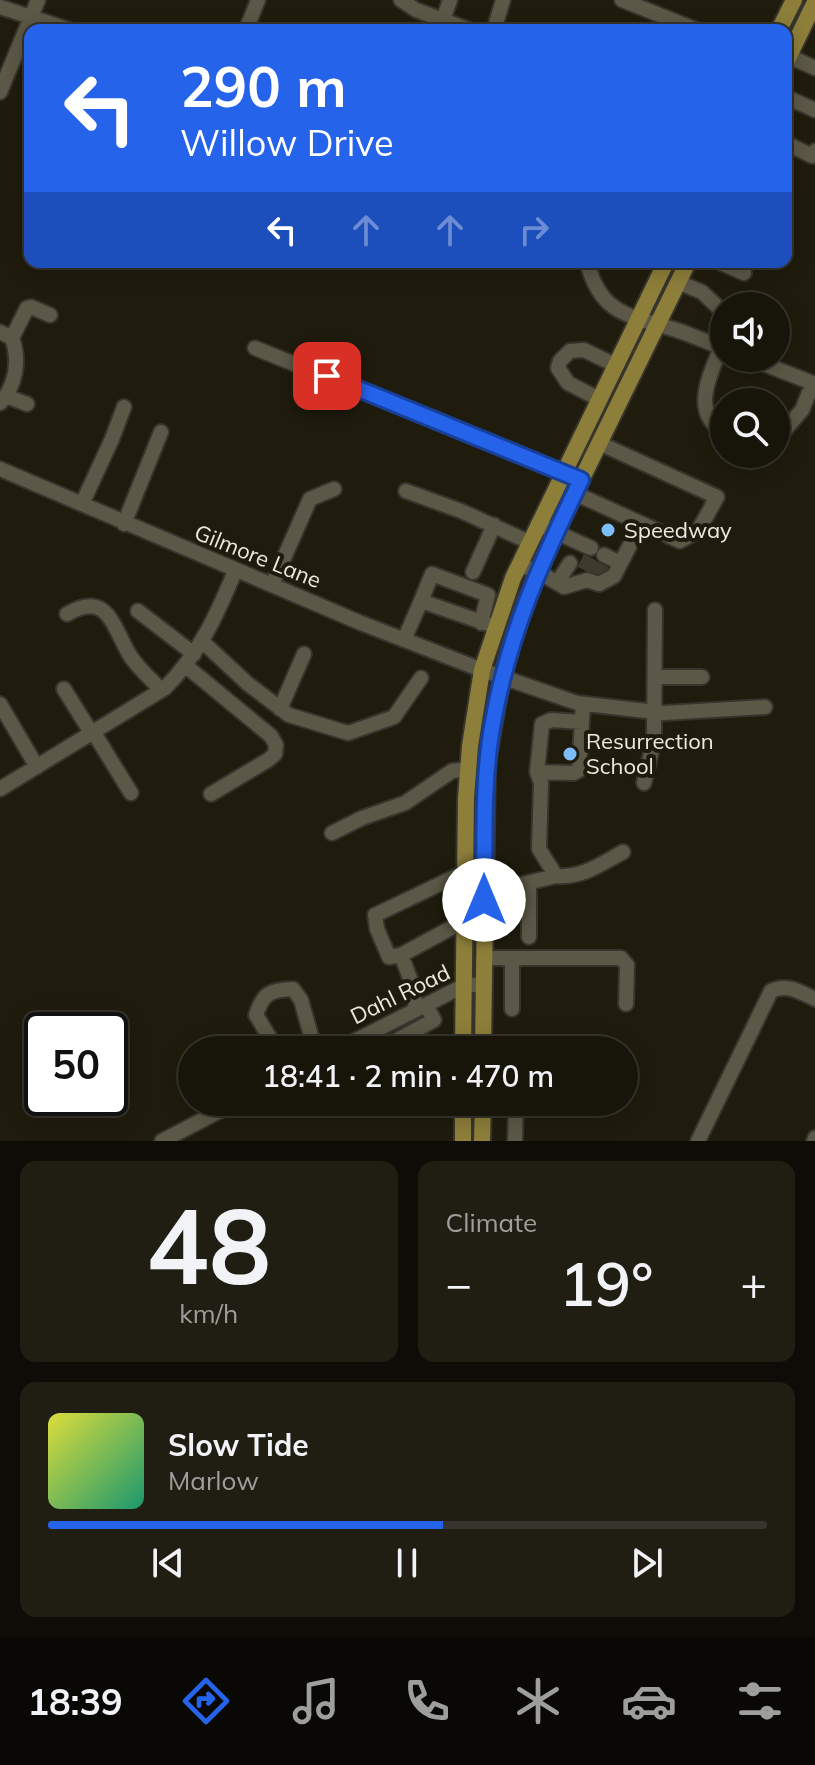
<!DOCTYPE html>
<html lang="en">
<head>
<meta charset="utf-8">
<style>
	body { margin:0; font-family:Mulish,sans-serif; background:#201e13; color:#f1f3f6; height:100vh; display:flex; flex-direction:column; font-size:30px; white-space:nowrap }
	* { box-sizing:border-box; margin:0 }
	p { font-size:26px; color:#9e9f9c }
	.icon { flex:none; width:44px; height:44px; fill:none; stroke:currentColor; stroke-width:2; stroke-linecap:round; stroke-linejoin:round }
	.map { position:relative; height:1141px; overflow:hidden }
	.side { display:flex; flex-direction:column; gap:20px; padding:20px; background:#0d0c06; flex:1 }
	.side>* { flex:none }
	.guide { position:absolute; left:24px; top:24px; width:768px; height:244px; border-radius:16px; box-shadow:0 4px 20px #0003,0 0 0 2px #36342b; background:#2563eb; color:#fff; overflow:hidden }
	.tools { position:absolute; left:710px; top:292px; display:grid; gap:16px }
	.tools a { display:grid; place-items:center; width:80px; height:80px; border-radius:50%; background:#17150a; box-shadow:0 4px 20px #0003,0 0 0 2px #36342b; font-size:40px }
	.speed { position:absolute; left:24px; top:1012px; display:flex; gap:16px; font-size:40px; font-weight:700; text-align:center }
	.speed>* { display:grid; place-content:center; width:104px; height:104px; border-radius:50%; background:#17150a; box-shadow:0 4px 20px #0003,0 0 0 2px #36342b; line-height:1 }
	.speed .limit { border:4px solid #111; border-radius:12px; background:#fff; color:#111 }
	.pin { position:absolute; display:grid; place-items:center; width:68px; height:68px; color:#fff; margin:-34px; border-radius:16px; box-shadow:0 4px 12px #0006 }
	.me { position:absolute; width:88px; margin:-44px; rotate:0deg; stroke-linejoin:round; filter:drop-shadow(0 0 6px #0008) }
	.turn { display:flex; align-items:center; gap:28px; height:168px; padding:0 24px; font-size:36px }
	.turn .icon { width:104px; height:104px; stroke-width:2.5 }
	.turn b { display:block; font-size:56px; line-height:68px }
	.lanes { display:flex; align-items:center; height:76px; padding:0 24px; background:#0003; justify-content:center; gap:40px; direction:ltr }
	.lanes .off { opacity:.35 }
	.big { font-size:60px; font-weight:600; line-height:1.1 }
	.side .card { flex:1; display:flex; flex-direction:column; justify-content:center; gap:12px; min-width:0; padding:0 28px; border-radius:16px; background:#201e13 }
	.side .dial { align-items:center; gap:0 }
	.dial b { font-size:104px; line-height:1 }
	.song { display:flex; align-items:center; gap:24px }
	.cover { width:96px; height:96px; border-radius:12px; background:linear-gradient(135deg,hsl(60 70% 55%),hsl(160 70% 35%)) }
	.played { height:8px; border-radius:4px; background:linear-gradient(90deg,#2563eb 55%,#36342b 55%) }
	.keys { display:flex; justify-content:space-around; direction:ltr }
	.heat { display:flex; justify-content:space-between; align-items:center; font-size:44px; direction:ltr }
	.side .tiles { flex:1; display:grid; gap:20px; grid-template-columns:1fr 1fr }
	.card:last-child { grid-column:span 2 }
	.trip { position:absolute; left:178px; top:1036px; width:460px; height:80px; border-radius:40px; background:#17150a; box-shadow:0 4px 20px #0003,0 0 0 2px #36342b; font-weight:600; line-height:80px; text-align:center }
	.menu { display:flex; height:128px; justify-content:space-around; align-items:center; background:#090804; color:#9e9f9c }
	.menu .icon { width:56px; height:56px }
	.menu .on { color:#2563eb }
	.menu b { font-size:36px; color:#f1f3f6 }
	.map>svg:first-child { display:block }
	.lines { fill:none; stroke-linecap:round; stroke-linejoin:round }
	.minor-tunnel { stroke:#3e3b2d; stroke-width:14; stroke-dasharray:14 7; stroke-linecap:butt }
	.minor-casing { stroke:#36342d; stroke-width:18 }
	.major-casing { stroke:#36342d; stroke-width:20 }
	.minor { stroke:#5c5847; stroke-width:14 }
	.major { stroke:#8d7e3a; stroke-width:16 }
	.route-casing { stroke:#184099; stroke-width:20 }
	.route { stroke:#2563eb; stroke-width:14 }
	.poi-dot { fill:#7cbef9; stroke:#1f1c0d; stroke-width:3 }
	.labels { text-anchor:middle; stroke-width:8; stroke-linejoin:round; paint-order:stroke }
	.poi-label { font-size:22px; fill:#eceae0; stroke:#1f1c0d; text-anchor:start }
	.street-label { font-size:22px; fill:#eceae0; stroke:#1f1c0d }
</style>
</head>
<body>
<div class="map">
<svg width="815" height="1141" viewBox="0 0 815 1141">
	<rect width="100%" height="100%" fill="#1f1c0d"/>
	<g class="lines">
		<path class="minor-tunnel" d="M584,570L594,550
			M596,576L602,564"/>
		<g class="minor-casing">
			<path id="minor" d="M401,0L416,10L470,30
				M622,0L697,30
				M0,7L70,30
				M443,20L450,0
				M246,30L258,0
				M494,30L503,0
				M786,55L815,68
				M0,92L38,0
				M786,97L815,110
				M786,143L812,156L815,151
				M587,262C600,312 625,315 670,328C688,333 706,342 724,348
				M719,262L744,273
				M678,282L702,292L721,310
				M0,332L12,338C20,360 16,386 0,403
				M12,338L27,308L31,307L50,315
				M721,347C710,375 690,413 724,432
				M255,348L581,480
				M749,358L815,384
				M6,396L27,404
				M599,399L568,383L558,368L560,361L570,351L584,350L615,365
				M776,440L802,410L813,383
				M0,469L361,623L482,670L577,703L664,713L765,707
				M406,491L461,511L529,542
				M574,493L680,541L698,531L717,497L599,443
				M82,504L112,439L124,407
				M124,524L161,432
				M538,524L591,548
				M604,555L620,563
				M519,565L537,571L564,587L587,580L599,584L614,576L629,547
				M473,572L494,525
				M557,583L570,563
				M272,585L310,499L334,489
				M421,601L432,574L488,595L481,623
				M138,611L194,654
				M67,614C109,589 113,629 131,657C139,669 152,680 161,690
				M404,640L421,601L496,627
				M203,642L248,684L289,715L348,733L394,717L421,678
				M186,666L271,736L276,745L275,754L268,760L211,794
				M655,677H702
				M64,689L92,734
				M0,704L37,767
				M280,709L304,654
				M94,733L131,793
				M537,772L542,724L551,720L582,722
				M644,783L654,740L655,610
				M0,789L165,688C199,654 217,615 235,571
				M332,833L362,818L405,803L452,771L468,769
				M556,876C582,878 601,864 623,852
				M529,884V937
				M514,886L556,876L539,849L541,783L537,772L574,773L579,770L583,704
				M464,921L401,955L389,957L377,929L375,915L465,872
				M401,955L413,986L416,1010
				M484,958H621L627,965L626,1004
				M512,958V1009
				M277,1050L256,1015C263,993 270,990 293,989L301,1000L315,1050
				M337,1050L463,986L483,984
				M379,1050L434,1020L426,1005
				M517,1050V1047
				M162,1141L237,1102
				M515,1141L516,1102
				M698,1141L771,991C787,983 800,992 815,999
				M814,1141L815,1138"/>
		</g>
		<g class="major-casing">
			<path id="major" d="M779,30L794,0
				M786,62L815,2
				M463,1050L466,798L470,746L482,670L513,578L666,262
				M483,1050L487,762L502,677L514,633L543,558L688,262
				M463,1141V1102
				M482,1141L483,1102"/>
		</g>
		<use href="#minor" class="minor"/>
		<use href="#major" class="major"/>
	</g>
	<g class="lines">
		<g class="route-casing">
			<path id="route" d="M327,376L581,480C542,560 509,633 493,722C482,780 485,841 484,900"/>
		</g>
		<use href="#route" class="route"/>
	</g>
	<g class="poi-dot">
		<circle cx="608" cy="530" r="8"/>
		<circle cx="570" cy="754" r="8"/>
	</g>
	<g class="labels">
		<g class="poi-label">
			<text x="624" y="538">Speedway</text>
			<text x="586" y="749">Resurrection<tspan x="586" dy="25">School</tspan></text>
		</g>
		<g class="street-label">
			<text transform="translate(258 556) rotate(22)" y="8">Gilmore Lane</text>
			<text transform="translate(400 994) rotate(-26)" y="8">Dahl Road</text>
		</g>
	</g>
</svg>
<div class="tools">
<a><svg class="icon" aria-label="sound" viewBox="0 0 24 24"><path d="M4 9h4l5-4v14l-5-4H4zM17 9q2 3 0 6"/></svg></a>
<a><svg class="icon" aria-label="search" viewBox="0 0 24 24"><circle cx="10" cy="10" r="6"/><path d="M15 15l6 6"/></svg></a>
</div>
<div class="speed"><div class="limit">50</div></div>
<div class="pin" style="left:327px;top:376px;background:#d93025"><svg class="icon" aria-label="arrive" viewBox="0 0 24 24"><path d="M6 21V4h12l-3 4 3 4H6"/></svg></div>
<svg class="me" style="left:484px;top:900px" viewBox="-20 -20 40 40"><circle r="19" fill="#fff"/><path d="M0-13L10 11 0 6-10 11z" fill="#2563eb"/></svg>
<div class="trip">18:41 · 2 min · 470 m</div>
<div class="guide">
<div class="turn"><svg class="icon" aria-label="left" viewBox="0 0 24 24"><path d="M17 20v-9H6M10 6l-5 5 5 5"/></svg><div><b>290 m</b>Willow Drive</div></div>
<div class="lanes"><svg class="icon" aria-label="left" viewBox="0 0 24 24"><path d="M17 20v-9H6M10 6l-5 5 5 5"/></svg><svg class="icon off" aria-label="ahead" viewBox="0 0 24 24"><path d="M12 20V5M6 11l6-6 6 6"/></svg><svg class="icon off" aria-label="ahead" viewBox="0 0 24 24"><path d="M12 20V5M6 11l6-6 6 6"/></svg><svg class="icon off" aria-label="right" viewBox="0 0 24 24"><path d="M7 20v-9h11M14 6l5 5-5 5"/></svg></div>
</div>
</div>
<section class="side">
<div class="tiles">
<div class="card dial"><b>48</b><p>km/h</p></div>
<div class="card"><p>Climate</p>
<div class="heat"><a>−</a><b class="big">19°</b><a>+</a></div>
</div>
<div class="card">
<div class="song"><i class="cover"></i><div><b>Slow Tide</b><p>Marlow</p></div></div>
<div class="played"></div>
<div class="keys"><svg class="icon" aria-label="previous" viewBox="0 0 24 24"><path d="M18 5L8 12l10 7zM5 5v14"/></svg><svg class="icon" aria-label="pause" viewBox="0 0 24 24"><path d="M8 5v14M16 5v14"/></svg><svg class="icon" aria-label="next" viewBox="0 0 24 24"><path d="M6 5l10 7-10 7zM19 5v14"/></svg></div>
</div>
</div>
</section>
<nav class="menu">
<b>18:39</b>
<svg class="icon on" aria-label="directions" viewBox="0 0 24 24"><path d="M12 3l9 9-9 9-9-9zM9 14v-3h6M13 9l2 2-2 2"/></svg>
<svg class="icon" aria-label="music" viewBox="0 0 24 24"><path d="M9 18V5l10-2v13"/><circle cx="6" cy="18" r="3"/><circle cx="16" cy="16" r="3"/></svg>
<svg class="icon" aria-label="phone" viewBox="0 0 24 24"><path d="M5 4h4l2 5-3 2q2 4 5 5l2-3 5 2v4C11 20 4 13 5 4z"/></svg>
<svg class="icon" aria-label="climate" viewBox="0 0 24 24"><path d="M12 3v18M4 7l16 10M4 17L20 7"/></svg>
<svg class="icon" aria-label="car" viewBox="0 0 24 24"><path d="M5 17H2v-5l4-1 3-4h7l3 4 3 1v5h-3M9 17h6M6 11h13"/><circle cx="7" cy="17" r="2"/><circle cx="17" cy="17" r="2"/></svg>
<svg class="icon" aria-label="filters" viewBox="0 0 24 24"><path d="M4 7h16M4 17h16"/><circle cx="9" cy="7" r="2"/><circle cx="15" cy="17" r="2"/></svg>
</nav>
</body>
</html>
